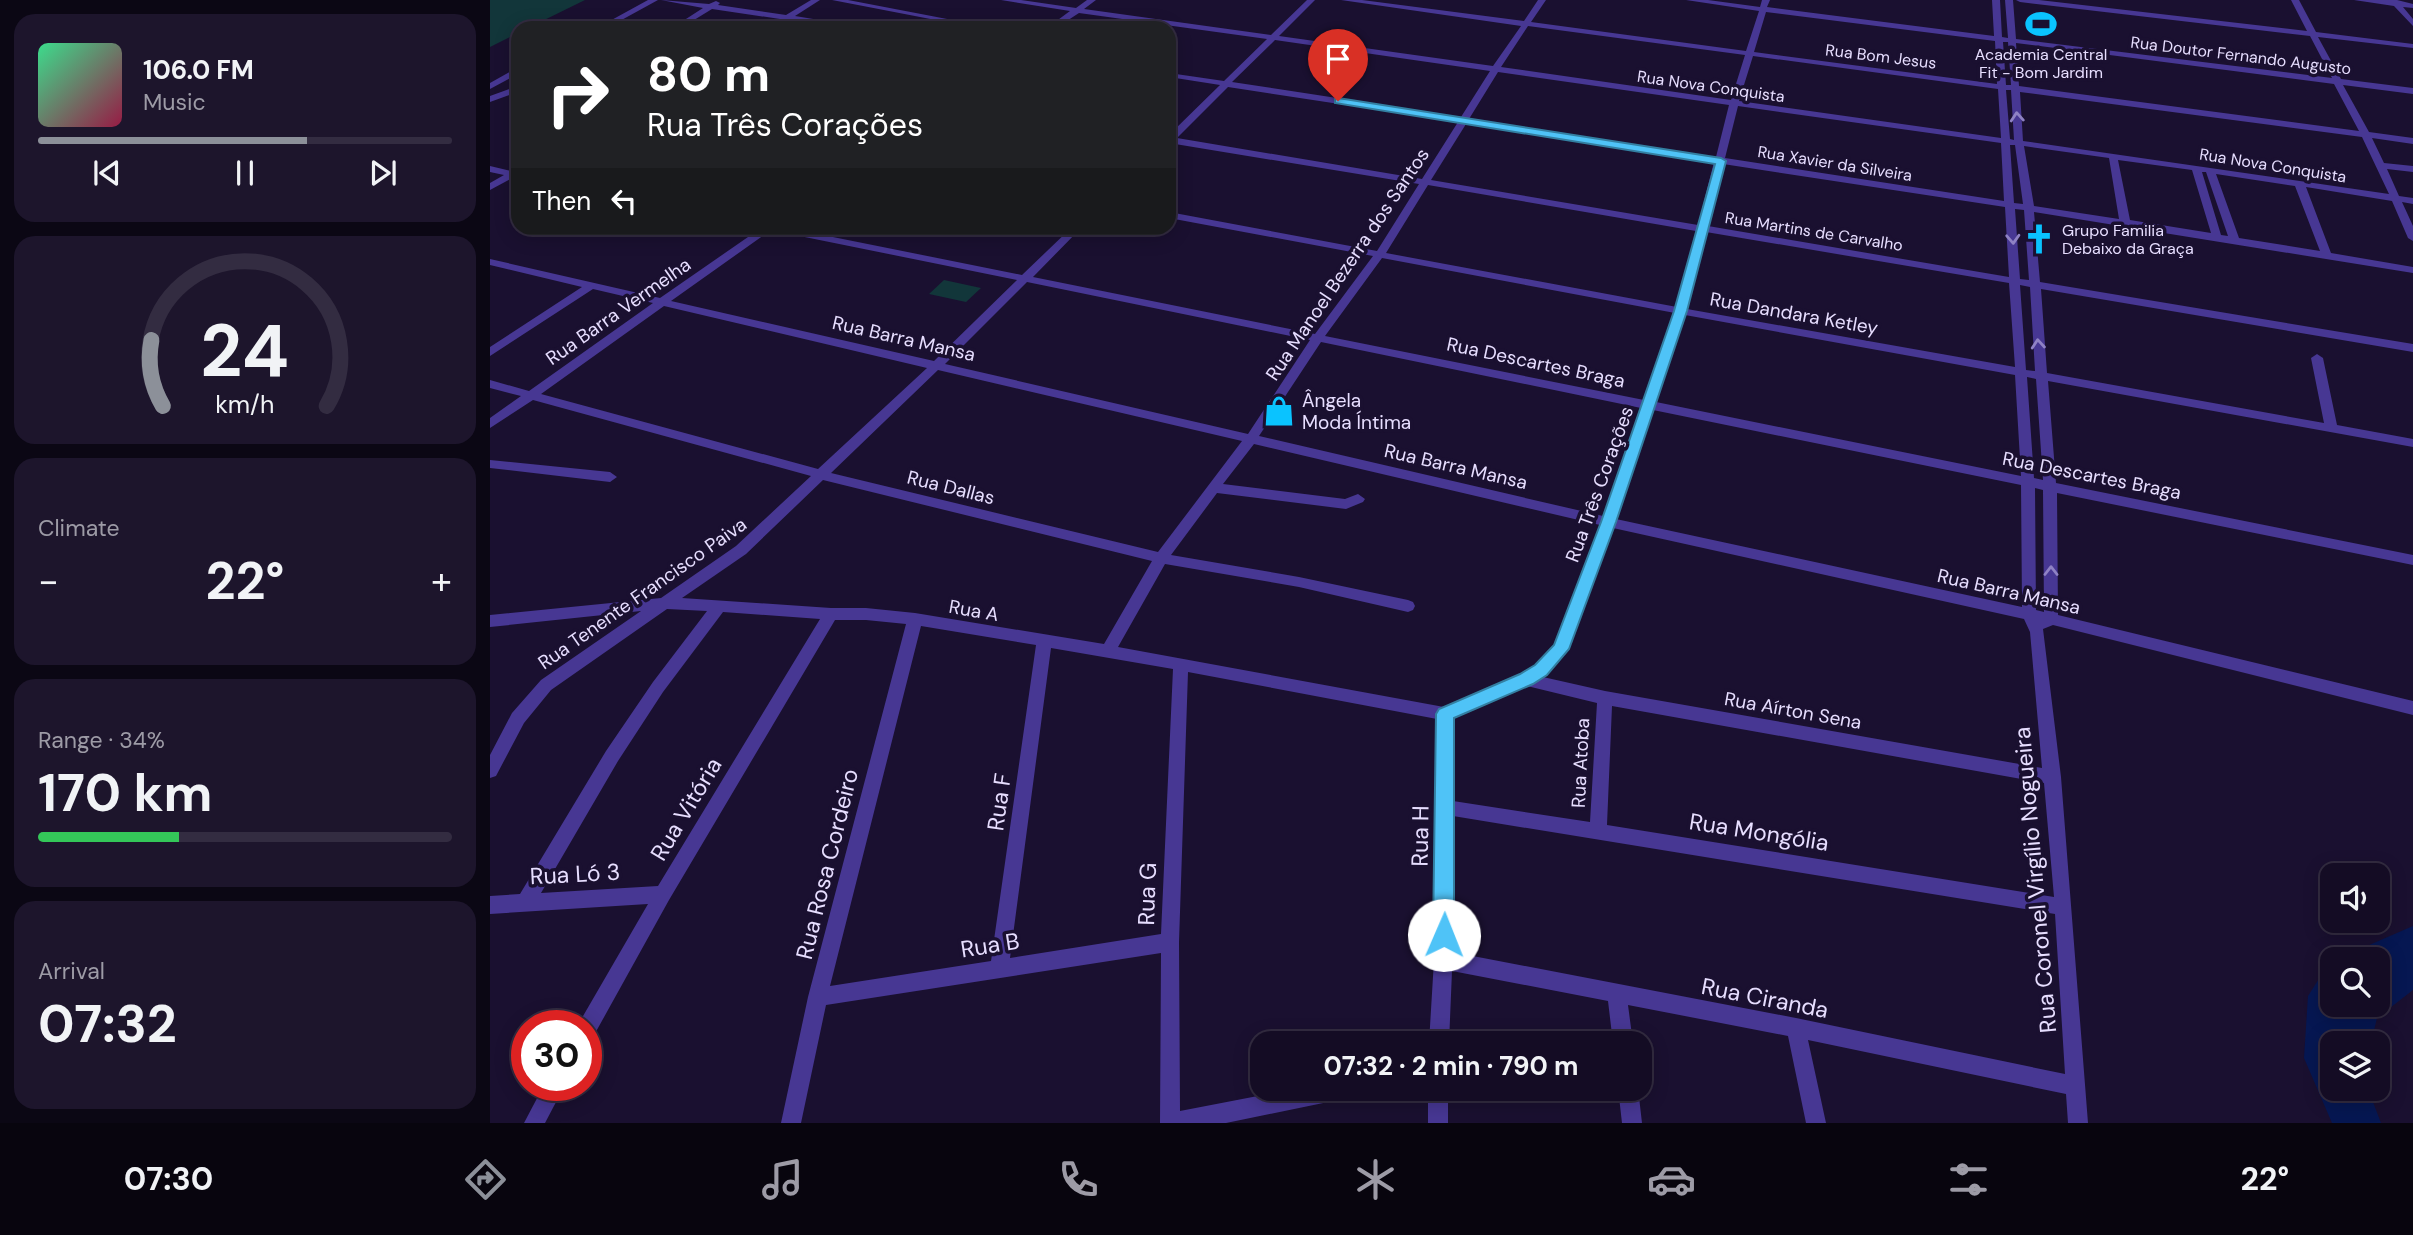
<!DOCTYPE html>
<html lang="en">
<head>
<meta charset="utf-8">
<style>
	body { margin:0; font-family:"DM Sans",sans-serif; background:#1d152c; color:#f1f3f6; height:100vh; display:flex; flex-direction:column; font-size:26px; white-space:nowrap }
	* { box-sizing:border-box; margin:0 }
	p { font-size:23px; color:#9d9ba6 }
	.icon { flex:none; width:38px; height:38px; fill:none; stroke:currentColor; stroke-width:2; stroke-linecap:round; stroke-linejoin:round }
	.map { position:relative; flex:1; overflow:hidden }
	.side { display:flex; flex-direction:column; gap:14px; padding:14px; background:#0b0714; width:490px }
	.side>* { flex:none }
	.guide { position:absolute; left:21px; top:21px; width:665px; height:214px; border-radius:21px; box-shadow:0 4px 18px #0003,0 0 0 2px #332c41; background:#202124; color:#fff; overflow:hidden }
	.tools { position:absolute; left:1830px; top:863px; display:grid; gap:14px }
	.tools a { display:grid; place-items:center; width:70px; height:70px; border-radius:14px; background:#140c24; box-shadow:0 4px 18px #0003,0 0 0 2px #332c41; font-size:35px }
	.speed { position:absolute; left:21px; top:1010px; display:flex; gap:14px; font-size:35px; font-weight:700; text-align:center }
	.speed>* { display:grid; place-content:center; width:91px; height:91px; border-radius:50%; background:#140c24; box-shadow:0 4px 18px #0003,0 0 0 2px #332c41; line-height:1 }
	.speed .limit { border:10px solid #d22; background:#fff; color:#111 }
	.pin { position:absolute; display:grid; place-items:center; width:60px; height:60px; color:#fff; margin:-72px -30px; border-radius:50% 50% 50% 0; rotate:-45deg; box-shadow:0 0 7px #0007 }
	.pin .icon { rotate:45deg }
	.me { position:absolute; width:77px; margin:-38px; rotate:1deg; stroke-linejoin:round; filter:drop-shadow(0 0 5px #0008) }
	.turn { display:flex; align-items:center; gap:24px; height:147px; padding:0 21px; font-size:32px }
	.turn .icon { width:91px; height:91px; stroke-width:2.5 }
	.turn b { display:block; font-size:49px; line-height:60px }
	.then { display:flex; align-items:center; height:66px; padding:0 21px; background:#0003; gap:14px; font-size:26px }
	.big { font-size:52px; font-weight:700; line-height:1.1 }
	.side .card { flex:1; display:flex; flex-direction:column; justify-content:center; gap:10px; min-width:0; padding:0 24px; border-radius:21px; background:#1d152c }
	.side .dial { align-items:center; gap:0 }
	.dial svg { height:182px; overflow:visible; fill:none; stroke:#332c41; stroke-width:7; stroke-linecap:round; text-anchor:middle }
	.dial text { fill:#f1f3f6; stroke:none }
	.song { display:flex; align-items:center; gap:21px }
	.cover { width:84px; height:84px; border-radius:10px; background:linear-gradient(135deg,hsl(150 70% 55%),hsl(340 70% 35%)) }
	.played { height:7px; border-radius:4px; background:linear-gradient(90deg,#8c9099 65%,#332c41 65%) }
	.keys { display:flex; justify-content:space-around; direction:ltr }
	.heat { display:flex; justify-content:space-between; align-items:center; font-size:38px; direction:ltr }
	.charge { height:10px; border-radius:5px; background:linear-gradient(90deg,#34c759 34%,#332c41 0) }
	.trip { position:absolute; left:760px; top:1031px; width:402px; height:70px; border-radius:21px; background:#140c24; box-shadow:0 4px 18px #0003,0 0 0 2px #332c41; font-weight:700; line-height:70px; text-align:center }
	.tabs { display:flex; height:112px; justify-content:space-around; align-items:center; background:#08050e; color:#9d9ba6 }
	.tabs .icon { width:49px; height:49px }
	.tabs .active { color:#8c9099 }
	.tabs b { font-size:32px; color:#f1f3f6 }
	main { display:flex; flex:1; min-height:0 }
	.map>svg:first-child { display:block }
	.green { fill:#12363a }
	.water { fill:#061752 }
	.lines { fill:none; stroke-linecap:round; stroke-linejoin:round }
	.minor { fill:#473793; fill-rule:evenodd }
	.oneway { stroke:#8f82c4 }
	.route { fill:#4fc3f7; stroke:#337fa1; stroke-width:2 }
	.labels { text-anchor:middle; stroke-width:7; stroke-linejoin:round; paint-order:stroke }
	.far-poi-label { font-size:16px; fill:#e7deff; stroke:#1a1030 }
	.far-street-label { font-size:16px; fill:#e7deff; stroke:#1a1030 }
	.street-label { font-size:19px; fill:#e7deff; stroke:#1a1030 }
	.poi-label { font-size:19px; fill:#e7deff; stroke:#1a1030; text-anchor:start }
	.near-street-label { font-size:23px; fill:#e7deff; stroke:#1a1030 }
</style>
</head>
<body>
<main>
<section class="side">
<div class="card">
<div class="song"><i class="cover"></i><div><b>106.0 FM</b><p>Music</p></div></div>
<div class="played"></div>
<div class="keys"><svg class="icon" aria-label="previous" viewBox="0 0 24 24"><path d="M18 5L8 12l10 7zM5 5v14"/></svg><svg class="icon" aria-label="pause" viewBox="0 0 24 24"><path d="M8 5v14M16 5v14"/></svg><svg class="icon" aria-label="next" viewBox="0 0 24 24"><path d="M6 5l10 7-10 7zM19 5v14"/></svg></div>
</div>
<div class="card dial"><svg viewBox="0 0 100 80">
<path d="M14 69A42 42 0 1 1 86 69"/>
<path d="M14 69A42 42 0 0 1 9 40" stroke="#8c9099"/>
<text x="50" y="56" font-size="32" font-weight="700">24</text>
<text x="50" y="72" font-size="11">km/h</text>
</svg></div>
<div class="card"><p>Climate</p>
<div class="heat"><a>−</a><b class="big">22°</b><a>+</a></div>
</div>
<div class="card"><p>Range · 34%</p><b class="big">170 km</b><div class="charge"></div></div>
<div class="card"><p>Arrival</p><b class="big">07:32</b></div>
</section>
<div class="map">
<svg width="1923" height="1123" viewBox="0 0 1923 1123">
	<rect width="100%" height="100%" fill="#1a1030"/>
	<path class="green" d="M0,0H95L38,28H28V33L0,47Z
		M454,280L491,288L476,302L439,294Z"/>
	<path class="water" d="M1923,926V990L1887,1018L1881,1043H1843V1088L1878,1089L1891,1123H1842L1814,1058L1818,996L1839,963L1843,961V1004H1888V959H1847Z"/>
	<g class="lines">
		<path class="minor" d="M158,0H168L117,28H107Z
			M171,0L219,4L226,1L230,3L228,5L296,15L321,0H330L305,16L378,28C352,28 328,21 303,20C293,20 287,28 276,28L290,19L222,9L191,28H182L213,8Z
			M342,0H358L504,28H487Z
			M511,0H531L586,8L597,0H606L594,9L781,35L817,0H825L789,36L1003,66L1031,26L851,0H872L1034,21L1048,0H1056L1041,22L1256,51L1269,11L1196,0H1218L1270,7L1272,0H1280L1277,7L1504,36L1502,0H1510L1512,37L1518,38L1515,0H1523L1526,39L1842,78L1820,36L1530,2L1526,0H1549L1817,31L1801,0H1809L1826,32L1923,44V48L1828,37L1851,79L1923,88V94L1853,85L1879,132L1923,138V144L1882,138L1894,163L1923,166V172L1897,169L1909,196L1923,198V204L1912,202L1923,226V241L1918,238L1902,201L1816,187L1841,253L1923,267V273L1544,212L1550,282L1923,344V352L1551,289L1557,373L1834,423L1821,358L1827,354L1833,358L1847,425L1923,439V447L1558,381L1566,483L1923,555V565L1567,493L1568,615L1923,701V715L1563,625L1553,629L1571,777L1598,1123H1578L1576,1094L1318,1040L1336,1123H1316L1298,1036L1138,1005L1143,1043H1123L1118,1001L962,971L959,1043H939L944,960L947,719L698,672L689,942L690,1111L810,1088H875L872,1095L736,1123H670L671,953L336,1005L311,1123H291L318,997L416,624L376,620H345L179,900L103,1037L96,1040V1026H88L89,1023L158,904L0,914V896L30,894L116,751L163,682L217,611L177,609L61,690L34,723L6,776L0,778V755L22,713L51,680L151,611L0,627V615L171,598L246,546L321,476L43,400L0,428V418L31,396L0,388V380L39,391L163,303L103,289L0,356V347L92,287L0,265V259L170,298L271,228H298L532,275L581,228H591L543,277L825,334L883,256L679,218V212L887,251L929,184L679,143V135L730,85L679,77V73L734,81L777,39L589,13L566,28H557L580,11ZM1276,12L1505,41L1507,84L1264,52ZM1038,26L1255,55L1241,100L1011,67ZM785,40L1000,71L971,117L742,82ZM1513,42H1518L1521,85H1516ZM1526,43L1844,84L1869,131L1529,86ZM1263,56L1508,89L1511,138L1249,101ZM1008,72L1239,105L1226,157L979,119ZM738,87L968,122L932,179L687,138ZM1516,90H1521L1524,140L1520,139ZM1530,92L1872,137L1899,194L1533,141ZM1248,106L1511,143L1514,201L1235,158ZM976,124L1224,162L1208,225L941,180ZM1520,145H1525L1533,204L1524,203ZM1534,146L1619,158L1629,219L1544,206ZM1628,160L1702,170L1721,233L1640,220ZM1233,164L1515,207L1519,277L1218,226ZM1712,172H1716L1738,236L1731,235ZM1726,174L1805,186L1830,251L1749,238ZM938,185L1206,231L1187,307L896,253ZM1525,209L1534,210L1539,280L1530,279ZM281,230L285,231L527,280L444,361L181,301ZM1216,232L1519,283L1525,367L1197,309ZM892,258L1185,313L1154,400L835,336ZM537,282L820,340L758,434L455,364ZM1530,285L1540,287L1545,371L1536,370ZM174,306L437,368L328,469L51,394ZM1195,315L1525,375L1531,476L1166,402ZM831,342L1151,408L1113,516L769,436ZM448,370L752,441L668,552L341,473ZM1537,377L1546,379L1553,480L1544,478ZM1163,410L1531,485L1532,607L1126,519ZM764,444L1110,525L1065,646L1046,666L1031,674L954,707L628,647L675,564L809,587L918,612L923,610L925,606L923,602L918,600L809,577L681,555L727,493L856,509L873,502L875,499L868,494L855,499L733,484ZM333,480L662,561L614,644L425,613L376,608H341L192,598L256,554ZM1545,488L1553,490L1554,612L1546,610ZM1123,528L1534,619L1540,632L1552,768L1115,691L1053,677L1079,649ZM233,612L330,619L168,886L51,893L128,761L173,692ZM431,626L546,645L501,961L340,986ZM561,648L683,669L671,934L520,958ZM1037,686L1107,703L1100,822L963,801V718ZM1122,706L1554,783L1564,897L1117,825ZM963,816L1565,914L1575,1074L1306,1018L962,952Z
			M1864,0H1907L1923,4V8L1913,7L1923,19V26L1904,6Z
			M25,69H28V74L0,89V83Z
			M28,86V92L0,102V96Z
			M0,166L21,171L28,168V178L24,177L0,190V183L14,175L0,172Z
			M0,460L120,472L127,477L120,482L0,468Z
			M54,1085H75L55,1123H34Z
			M938,1088H958V1123H938Z
			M1128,1088H1148L1152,1123H1132Z"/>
	</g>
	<defs><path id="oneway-chevron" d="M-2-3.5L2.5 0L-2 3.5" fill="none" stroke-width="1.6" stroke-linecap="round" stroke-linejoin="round" transform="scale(1.75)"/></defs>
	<g class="oneway">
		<use href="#oneway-chevron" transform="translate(1527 117) rotate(-94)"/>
		<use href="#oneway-chevron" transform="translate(1523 239) rotate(87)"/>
		<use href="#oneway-chevron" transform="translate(1548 344) rotate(-95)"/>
		<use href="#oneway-chevron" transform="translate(1561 571) rotate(-90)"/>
	</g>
	<path class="route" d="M848,98L1231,158L1236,161L1197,311L1126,522L1079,649L1057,675L1043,684L964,718V935L961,942L954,945L946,942L943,935L946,714L949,709L1030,674L1045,665L1064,645L1111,522L1184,311L1225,164L845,103V99Z"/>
	<defs>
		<g id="stadium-bare" transform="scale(2.415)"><path d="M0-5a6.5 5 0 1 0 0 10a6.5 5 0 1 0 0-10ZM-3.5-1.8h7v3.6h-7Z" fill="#0ac3ff" stroke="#1a1030" stroke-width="2.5" paint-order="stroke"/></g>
		<g id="church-bare" transform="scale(2.415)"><path d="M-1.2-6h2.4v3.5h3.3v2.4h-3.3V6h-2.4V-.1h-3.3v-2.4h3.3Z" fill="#0ac3ff" stroke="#1a1030" stroke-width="2.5" paint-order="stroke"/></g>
		<g id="shop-bare" transform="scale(2.415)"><path d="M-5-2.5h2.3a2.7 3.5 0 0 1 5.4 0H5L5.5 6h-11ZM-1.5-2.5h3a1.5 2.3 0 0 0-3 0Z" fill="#0ac3ff" stroke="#1a1030" stroke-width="2.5" paint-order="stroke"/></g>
	</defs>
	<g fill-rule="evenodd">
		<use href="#stadium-bare" x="1551" y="24"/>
		<use href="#church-bare" x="1549" y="239"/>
		<use href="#shop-bare" x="789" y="411"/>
	</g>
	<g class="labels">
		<g class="far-poi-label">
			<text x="1551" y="60">Academia Central<tspan x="1551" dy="18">Fit - Bom Jardim</tspan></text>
			<text x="1572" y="236" text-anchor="start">Grupo Familia<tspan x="1572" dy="18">Debaixo da Graça</tspan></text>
		</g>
		<g class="far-street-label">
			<text transform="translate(1751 55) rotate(7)" y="6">Rua Doutor Fernando Augusto</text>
			<text transform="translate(1391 56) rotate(7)" y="6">Rua Bom Jesus</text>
			<text transform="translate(1221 86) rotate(8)" y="6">Rua Nova Conquista</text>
			<text transform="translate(1345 163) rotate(9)" y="6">Rua Xavier da Silveira</text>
			<text transform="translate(1783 165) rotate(9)" y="6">Rua Nova Conquista</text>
			<text transform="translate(1324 231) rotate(9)" y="6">Rua Martins de Carvalho</text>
		</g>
		<g class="street-label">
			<text transform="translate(857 264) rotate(-56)" y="7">Rua Manoel Bezerra dos Santos</text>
			<text transform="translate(128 311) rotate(-35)" y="7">Rua Barra Vermelha</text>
			<text transform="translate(1304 313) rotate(10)" y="7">Rua Dandara Ketley</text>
			<text transform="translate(414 338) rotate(13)" y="7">Rua Barra Mansa</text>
			<text transform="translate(1046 362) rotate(12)" y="7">Rua Descartes Braga</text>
			<text transform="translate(966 466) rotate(13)" y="7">Rua Barra Mansa</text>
			<text transform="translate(1602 475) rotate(11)" y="7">Rua Descartes Braga</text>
			<text transform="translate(1109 484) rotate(-70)" y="7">Rua Três Corações</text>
			<text transform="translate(461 487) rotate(14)" y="7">Rua Dallas</text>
			<text transform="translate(1519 591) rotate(13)" y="7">Rua Barra Mansa</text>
			<text transform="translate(152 593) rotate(-35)" y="7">Rua Tenente Francisco Paiva</text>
			<text transform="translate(484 610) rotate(10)" y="7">Rua A</text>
			<text transform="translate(1303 710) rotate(10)" y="7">Rua Aírton Sena</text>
			<text transform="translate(1090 763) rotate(-87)" y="7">Rua Atoba</text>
		</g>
		<g class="poi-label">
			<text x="812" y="407">Ângela<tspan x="812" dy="22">Moda Íntima</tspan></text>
		</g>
		<g class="near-street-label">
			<text transform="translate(509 802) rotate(-82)" y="8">Rua F</text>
			<text transform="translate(196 809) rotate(-59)" y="8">Rua Vitória</text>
			<text transform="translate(1269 832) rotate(9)" y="8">Rua Mongólia</text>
			<text transform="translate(930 836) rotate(-89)" y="8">Rua H</text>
			<text transform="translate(337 864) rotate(-76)" y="8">Rua Rosa Cordeiro</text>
			<text transform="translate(85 874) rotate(-3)" y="8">Rua Ló 3</text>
			<text transform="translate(1545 880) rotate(-95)" y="8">Rua Coronel Virgílio Nogueira</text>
			<text transform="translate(657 894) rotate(-88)" y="8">Rua G</text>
			<text transform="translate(500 945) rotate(-9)" y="8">Rua B</text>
			<text transform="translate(1275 998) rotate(11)" y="8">Rua Ciranda</text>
		</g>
	</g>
</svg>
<div class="tools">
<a><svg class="icon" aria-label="sound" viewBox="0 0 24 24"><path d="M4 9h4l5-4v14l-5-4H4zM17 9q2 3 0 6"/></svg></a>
<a><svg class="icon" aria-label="search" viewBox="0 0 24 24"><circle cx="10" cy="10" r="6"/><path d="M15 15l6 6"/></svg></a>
<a><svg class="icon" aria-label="layers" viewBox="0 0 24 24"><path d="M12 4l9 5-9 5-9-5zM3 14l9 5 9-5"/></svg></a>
</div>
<div class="speed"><div class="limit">30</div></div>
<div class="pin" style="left:848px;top:101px;background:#d93025"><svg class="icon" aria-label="arrive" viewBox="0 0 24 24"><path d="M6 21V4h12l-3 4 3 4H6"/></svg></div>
<svg class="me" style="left:954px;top:935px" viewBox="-20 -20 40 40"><circle r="19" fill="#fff"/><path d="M0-13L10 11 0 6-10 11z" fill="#4fc3f7"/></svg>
<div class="trip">07:32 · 2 min · 790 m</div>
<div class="guide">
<div class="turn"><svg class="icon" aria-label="right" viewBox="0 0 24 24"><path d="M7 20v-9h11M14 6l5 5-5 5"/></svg><div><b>80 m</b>Rua Três Corações</div></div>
<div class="then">Then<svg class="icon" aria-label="left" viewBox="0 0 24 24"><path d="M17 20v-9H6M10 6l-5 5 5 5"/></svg></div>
</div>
</div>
</main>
<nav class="tabs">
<b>07:30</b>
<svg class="icon active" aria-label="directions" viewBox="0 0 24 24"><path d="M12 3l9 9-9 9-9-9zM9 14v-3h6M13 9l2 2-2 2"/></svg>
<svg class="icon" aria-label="music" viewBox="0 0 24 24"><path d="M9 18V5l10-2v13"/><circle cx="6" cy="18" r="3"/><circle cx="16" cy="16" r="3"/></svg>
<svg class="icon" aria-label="phone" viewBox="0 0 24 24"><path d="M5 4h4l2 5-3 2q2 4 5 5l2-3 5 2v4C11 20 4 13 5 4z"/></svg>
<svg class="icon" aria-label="climate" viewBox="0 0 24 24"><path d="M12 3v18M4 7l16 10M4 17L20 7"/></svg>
<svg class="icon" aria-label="car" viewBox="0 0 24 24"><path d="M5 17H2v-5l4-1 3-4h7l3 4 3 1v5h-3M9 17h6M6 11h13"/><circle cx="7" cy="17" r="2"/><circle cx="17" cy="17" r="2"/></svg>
<svg class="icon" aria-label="filters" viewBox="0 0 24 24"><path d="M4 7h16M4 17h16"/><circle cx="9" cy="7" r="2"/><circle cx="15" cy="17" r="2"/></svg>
<b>22°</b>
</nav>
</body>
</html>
